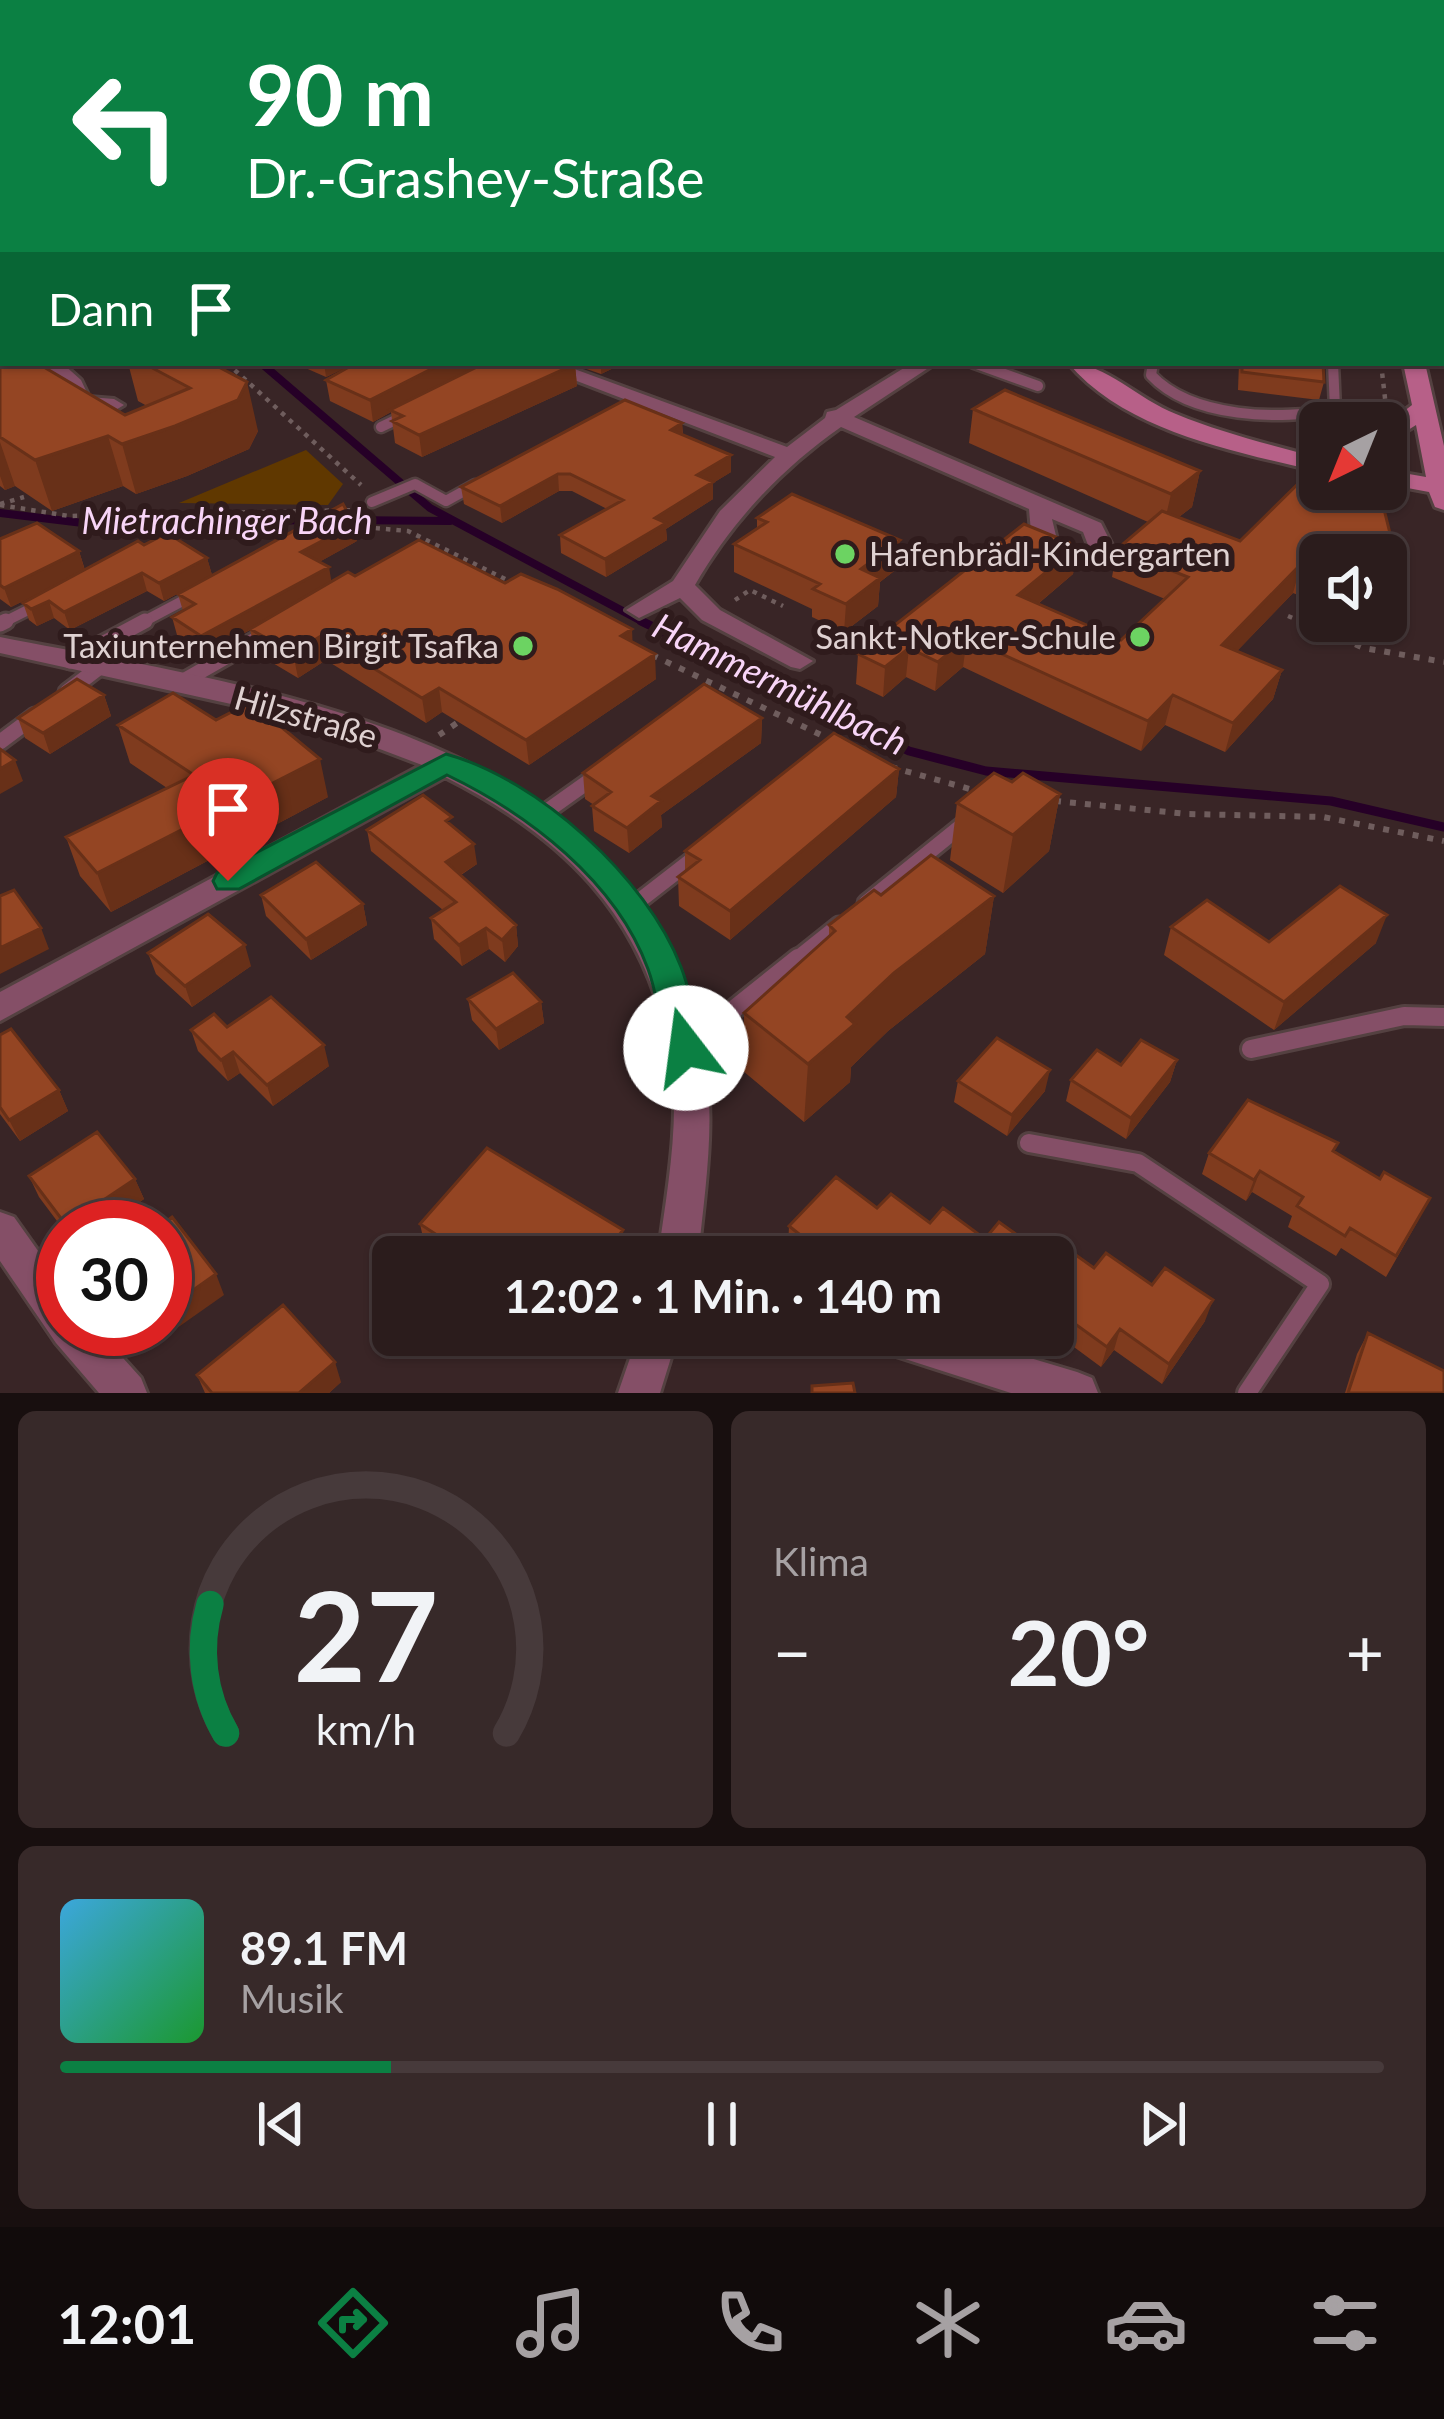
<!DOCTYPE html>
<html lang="de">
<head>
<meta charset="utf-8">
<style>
	body { margin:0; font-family:Lato,sans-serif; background:#372929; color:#f1f3f6; height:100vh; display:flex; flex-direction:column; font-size:45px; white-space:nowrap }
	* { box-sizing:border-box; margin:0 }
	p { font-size:39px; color:#a6a1a3 }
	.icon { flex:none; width:66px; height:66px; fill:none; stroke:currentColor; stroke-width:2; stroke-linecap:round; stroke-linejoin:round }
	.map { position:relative; height:1393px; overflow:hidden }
	.side { display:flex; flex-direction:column; gap:18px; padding:18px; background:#180f0f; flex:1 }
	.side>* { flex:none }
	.top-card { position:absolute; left:0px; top:0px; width:1446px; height:366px; box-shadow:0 3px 9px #0004,0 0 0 3px #473a3b; background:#0b8043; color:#fff; overflow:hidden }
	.needle { width:78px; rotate:223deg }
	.fabs { position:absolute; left:1299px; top:402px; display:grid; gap:24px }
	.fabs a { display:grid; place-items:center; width:108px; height:108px; border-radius:18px; background:#2b1c1c; box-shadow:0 3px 9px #0004,0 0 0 3px #473a3b; font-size:60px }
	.speed { position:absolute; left:36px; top:1200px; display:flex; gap:24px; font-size:60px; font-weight:700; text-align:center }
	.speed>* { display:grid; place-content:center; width:156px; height:156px; border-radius:50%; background:#2b1c1c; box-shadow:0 3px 9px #0004,0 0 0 3px #473a3b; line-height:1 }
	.speed .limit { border:18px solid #d22; background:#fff; color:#111 }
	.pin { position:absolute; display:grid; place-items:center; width:102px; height:102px; color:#fff; margin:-123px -51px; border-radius:50% 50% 50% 0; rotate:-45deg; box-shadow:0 0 12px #0007 }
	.pin .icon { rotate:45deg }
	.me { position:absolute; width:132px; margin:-66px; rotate:345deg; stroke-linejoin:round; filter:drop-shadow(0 0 9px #0008) }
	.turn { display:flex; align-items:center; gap:42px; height:252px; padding:0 48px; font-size:54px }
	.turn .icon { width:156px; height:156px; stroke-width:2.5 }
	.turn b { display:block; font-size:84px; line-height:102px }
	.then { display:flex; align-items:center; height:114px; padding:0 48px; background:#0003; gap:24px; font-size:45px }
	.big { font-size:90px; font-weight:700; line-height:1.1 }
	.side .tile { flex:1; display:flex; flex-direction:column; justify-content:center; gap:18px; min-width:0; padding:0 42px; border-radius:18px; background:#372929 }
	.side .dial { align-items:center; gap:0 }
	.dial svg { height:312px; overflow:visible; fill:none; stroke:#473a3b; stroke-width:7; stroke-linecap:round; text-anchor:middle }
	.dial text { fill:#f1f3f6; stroke:none }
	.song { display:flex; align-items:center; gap:36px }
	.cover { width:144px; height:144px; border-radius:18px; background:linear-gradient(135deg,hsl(200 70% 55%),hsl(130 70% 35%)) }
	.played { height:12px; border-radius:6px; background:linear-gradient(90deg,#0b8043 25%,#473a3b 25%) }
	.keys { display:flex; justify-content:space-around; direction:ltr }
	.heat { display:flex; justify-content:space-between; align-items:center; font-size:66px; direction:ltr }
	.side .tiles { flex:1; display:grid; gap:18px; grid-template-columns:1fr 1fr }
	.tile:last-child { grid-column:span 2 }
	.trip { position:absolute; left:372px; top:1236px; width:702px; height:120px; border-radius:18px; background:#2b1c1c; box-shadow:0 3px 9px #0004,0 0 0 3px #473a3b; font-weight:700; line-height:120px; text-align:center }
	.dock { display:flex; height:192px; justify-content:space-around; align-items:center; background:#110b0b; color:#a6a1a3 }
	.dock .icon { width:84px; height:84px }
	.dock .on { color:#0b8043 }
	.dock b { font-size:54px; color:#f1f3f6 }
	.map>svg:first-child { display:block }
	.green { fill:#603800 }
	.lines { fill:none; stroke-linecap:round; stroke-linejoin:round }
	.stream-far1 { stroke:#260027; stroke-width:8 }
	.stream { stroke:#260027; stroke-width:9 }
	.service-far2-casing { stroke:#544141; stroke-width:15 }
	.service-far1-casing { stroke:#544141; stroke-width:21 }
	.service-casing { stroke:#544141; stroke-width:24 }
	.minor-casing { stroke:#544141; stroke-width:6 }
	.secondary-casing { stroke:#544141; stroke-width:6 }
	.path-far2 { stroke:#6f5d5d; stroke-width:3; stroke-dasharray:3 4.5; stroke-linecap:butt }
	.path-far1 { stroke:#6f5d5d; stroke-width:4.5; stroke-dasharray:4.5 6; stroke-linecap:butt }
	.path { stroke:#6f5d5d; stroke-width:6; stroke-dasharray:6 9; stroke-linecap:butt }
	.service-far2 { stroke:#854f67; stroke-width:10 }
	.service-far1 { stroke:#854f67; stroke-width:15 }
	.service { stroke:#854f67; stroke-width:18 }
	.minor { fill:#854f67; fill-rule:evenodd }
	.secondary { fill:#b76088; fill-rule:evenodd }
	.wall { fill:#7f3b1e }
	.shaded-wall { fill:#683018 }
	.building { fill:#944523; stroke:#683018; stroke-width:3 }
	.route { fill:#0b8043; stroke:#07532c; stroke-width:3 }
	.poi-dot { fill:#6cd362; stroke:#2f1b1c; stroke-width:4.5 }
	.labels { text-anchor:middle; stroke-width:12; stroke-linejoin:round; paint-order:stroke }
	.poi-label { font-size:33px; fill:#dfd1d1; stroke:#2f1b1c; text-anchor:end }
	.street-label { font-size:33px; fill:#dfd1d1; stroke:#2f1b1c }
	.water-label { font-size:36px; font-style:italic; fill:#f8d5f7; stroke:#2f1b1c }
</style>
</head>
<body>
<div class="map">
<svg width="1444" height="1393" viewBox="0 0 1444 1393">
	<rect width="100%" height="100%" fill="#392526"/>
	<path class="green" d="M306,450L343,484L328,505L179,503Z"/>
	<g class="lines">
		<path class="stream-far1" d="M261,363L430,508L647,624
			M0,513L83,523L324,520
			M341,520L450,521"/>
		<path class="stream" d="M641,621L909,751L986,771L1331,801L1444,827"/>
		<g class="service-far2-casing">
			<path id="service-far2" d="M974,363L1038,386
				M1153,363L1151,375C1191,418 1281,421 1335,409L1333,363
				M381,427L408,414
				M372,502L415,484L446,501L475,485
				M0,624L38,605
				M139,624L192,596"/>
		</g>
		<g class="service-far1-casing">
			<path id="service-far1" d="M0,624L6,621
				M70,661L145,621
				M180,683L264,635
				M67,692L101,666
				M0,742L35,716
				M540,816L599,774
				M866,903L965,823
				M630,908L697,856
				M794,961L839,925"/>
		</g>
		<g class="service-casing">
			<path id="service" d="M688,1046L798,958
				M1251,1049L1404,1016L1444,1017
				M1029,1143L1138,1163L1320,1284L1247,1393"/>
		</g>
		<g class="minor-casing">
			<path id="minor" d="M971,0H987L990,3H974Z
				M1443,75H1444V83H1443Z
				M0,306L3,307V321L0,320Z
				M40,363H62L81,380L89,397L114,399L124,405L114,411L74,407L65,386Z
				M530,363H558L787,447L825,418L827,412L836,410L912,363H936L854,417L1101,523L1113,547C1091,569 1051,567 1032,543L1029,509L841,427C780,470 732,521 695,585L720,610L813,661L800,669L791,667L702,620L680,598L639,618L626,610L673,581L720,511L775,457ZM1052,519L1083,532L1088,545L1076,548L1058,544Z
				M0,637C260,688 642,734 703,1049C717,1116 705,1190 698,1257H658C667,1190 682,1114 669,1047C643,914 562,836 445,777L0,1021V992L422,765L303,720L0,653Z
				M0,1212L14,1217L63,1286V1329H97L141,1378L147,1393H99L56,1343L0,1261Z
				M638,1335H678L660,1393H618Z
				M868,1335H953L1077,1372L1092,1378L1098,1393H1011L874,1349Z"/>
		</g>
		<g class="secondary-casing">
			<path id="secondary" d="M1131,0H1148L1151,3H1134Z
				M1443,248H1444V260H1443Z
				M1068,363C1106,363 1139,400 1176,414C1222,433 1271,445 1320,458V472C1235,451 1128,433 1068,363Z
				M1403,363H1425L1444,446V510L1435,507L1429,492L1386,484V470L1426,477L1416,425L1386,444V425L1412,405Z"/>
		</g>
		<path class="path-far2" d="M1065,0H1099
			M1050,3L1058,0"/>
		<path class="path-far1" d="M227,363L361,485
			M1381,363L1386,407
			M0,504L24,497
			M0,505L69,516L357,510
			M373,519L374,528L408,531L513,583
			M735,600L750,590L783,606
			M1288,616L1307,624"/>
		<path class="path" d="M1300,621L1364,648L1444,662
			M652,655L836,742
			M439,735L463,719
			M891,767L977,791
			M1055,801L1188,814L1323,817L1444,841"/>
		<use href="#service-far2" class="service-far2"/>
		<use href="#service-far1" class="service-far1"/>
		<use href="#service" class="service"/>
		<use href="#minor" class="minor"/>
		<use href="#secondary" class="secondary"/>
	</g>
	<path class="wall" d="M0,350L3,363L125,415L147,406L138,401L128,363H215L258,431L249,449L187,476L136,494L123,486L52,511L15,486L5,490L0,486Z
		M294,363H355L326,377Z
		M356,363H624L601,374L575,365L577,386L422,457L395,443L391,412L373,422L330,401L326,380Z
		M1239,363H1323L1324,382L1319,400L1238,390Z
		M1005,390L1200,471L1192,507L1179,517L1240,541L1310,472L1320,476V489H1358L1381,497L1408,606L1398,635L1363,621H1386V555H1320V604L1293,593L1237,651L1282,670L1273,699L1225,752L1165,725L1141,751L963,667L935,691L906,677L883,697L856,684L858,654L1024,524L1078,546L1073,574L1038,604L1121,640L1165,599L1112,577L1117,549L1148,522L969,443L973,409Z
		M682,423L683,435L731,455V472L713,483V499L666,529L667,540L606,577L561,553L560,535L607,509L572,491H559L502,523L464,504L461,487Z
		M757,518L898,568L880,582L878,606L844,632L812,617V609L734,572V544L757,528Z
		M0,539L79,551L85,570L144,545L207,558L212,575L164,601L147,591L70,630L54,618L37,626L29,620L23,603L62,582L11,607L0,599Z
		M357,541L319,562L331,582L355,576L505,583L632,642L656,679L529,765L442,712L426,723L326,660L298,678L256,653L250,630L206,654L177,635L172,617L183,611L178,594Z
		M104,695L111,716L50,754L25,738L18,718Z
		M762,718L761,743L661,815L662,827L629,853L594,831L592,806L594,805L585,799L583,773Z
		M118,725L328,797L111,912L80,876L66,837L167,788L130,763Z
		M899,769L896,797L730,940L679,906L678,877L685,872V851Z
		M1012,782L1060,794L1049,851L1003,893L950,860L957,803Z
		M454,828L477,864L461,875L516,925L518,946L505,962L489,949L462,966L434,939L431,918L443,910L371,851L367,830Z
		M261,895L363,904L367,925L311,960L266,916Z
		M881,895L994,896L985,954L888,1031L851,1067L850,1082L804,1122L743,1071L744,1013L829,937V925Z
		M1171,927L1269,942L1376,943L1274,1030L1164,955Z
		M148,953L251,966L192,1007L156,974Z
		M468,999L541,1002L544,1023L499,1050L472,1020Z
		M227,1027L329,1066L273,1106L240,1073L228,1081L198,1051L191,1030Z
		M0,1035L59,1090L68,1111L20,1141L0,1114Z
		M1177,1060L1170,1082L1126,1139L1066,1101L1071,1080L1121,1065Z
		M958,1081L1045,1091L1007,1136L954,1102Z
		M1334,1152L1419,1219L1386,1277L1341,1248L1336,1256L1288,1227L1292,1216L1252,1192L1246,1201L1202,1174L1209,1153Z
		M29,1176L135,1179L144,1199L104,1227H63V1229L39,1197Z
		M877,1208L1094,1268L1205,1321L1162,1384L1114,1350L1101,1367L1055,1333L1043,1348L1026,1335H1053V1257H801L788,1247L789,1226Z
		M420,1224L625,1257H430L427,1255Z
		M1368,1333L1444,1393H1345L1357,1354Z
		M197,1375L341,1382L329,1393H205Z"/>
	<path class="shaded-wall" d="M3,139V163L0,164V140Z
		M3,246V273L0,274V247Z
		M207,363H215L224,405L247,382L258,431L249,449L187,476L136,494L122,444L175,426Z
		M324,363H355L326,377Z
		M443,363H487L390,410L391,412L373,422L370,400Z
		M601,363H624L601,374Z
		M575,364L577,386L422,457L419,435Z
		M682,423L683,440L671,430Z
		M108,436L123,486L52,511L35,460Z
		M0,442L15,486L5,490L0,476Z
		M731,455V472L713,483V499L666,529L667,540L606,577L605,559L697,475Z
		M1200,471L1192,507L1163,529L1171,494Z
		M558,474L559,491L502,523L500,506Z
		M354,524L357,541L305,570L301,552Z
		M900,540L898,568L880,582L878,606L844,632L846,604L861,569Z
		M1078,546L1073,574L1014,624L1018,595Z
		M79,551L85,571L11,607L4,588Z
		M207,558L212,575L164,601L159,583Z
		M1301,564L1293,593L1215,674L1222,645Z
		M329,567L332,585L206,654L201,636Z
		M142,573L147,591L70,630L64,612Z
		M49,601L54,618L37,626L31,609Z
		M632,629L633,653L621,636Z
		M321,636L326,660L298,678L293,653Z
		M967,638L963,667L935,691L938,662Z
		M909,648L906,677L883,697L885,667Z
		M655,654L656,679L529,765L526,740Z
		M1282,670L1273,699L1225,752L1233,723Z
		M439,688L442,712L426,723L422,698Z
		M104,695L111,716L50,754L43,733Z
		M1173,695L1165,725L1141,751L1148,721Z
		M762,718L761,743L661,815L662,827L629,853L627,828L652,796Z
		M320,759L328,797L111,912L97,873Z
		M15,760L23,781L0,794V769Z
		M899,769L896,797L730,940V911Z
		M1060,794L1049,851L1003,893L1013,835Z
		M474,844L477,864L449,882L446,862Z
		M994,896L985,954L888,1031L851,1067L850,1082L804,1122L808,1064L847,1017L894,973Z
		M363,904L367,925L311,960L306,939Z
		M1387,915L1376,943L1274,1030L1284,1002Z
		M516,925L518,946L505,962L502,940Z
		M41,928L49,949L0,974V948Z
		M486,928L489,949L462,966L459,945Z
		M245,945L251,966L192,1007L185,986Z
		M541,1002L544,1023L499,1050L496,1029Z
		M324,1045L329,1066L273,1106L267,1085Z
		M233,1052L240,1073L228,1081L221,1060Z
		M1177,1060L1170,1082L1126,1139L1131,1118Z
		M1050,1070L1045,1091L1007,1136L1012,1115Z
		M59,1090L68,1111L20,1141L9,1120Z
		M1260,1171L1252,1192L1246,1201L1254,1180Z
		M135,1179L144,1199L104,1227H67L66,1225Z
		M623,1230L625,1257H602Z
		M216,1274L224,1295L160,1340L155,1329H165V1310Z
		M1213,1300L1205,1321L1162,1384L1169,1364Z
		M1060,1313L1055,1333L1043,1348L1046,1335H1053V1322Z
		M1120,1329L1114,1350L1101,1367L1107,1347Z
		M335,1362L341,1382L329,1393H299Z"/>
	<path class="building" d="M0,0H937L968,3H3V139L0,140Z
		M0,176L3,177V246L0,247Z
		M4,363H37L125,415L190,388L143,363H211L247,382L238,400L175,426L122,444L108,436L35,460L0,437V367Z
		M356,363H443L370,400L326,380Z
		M485,363L575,364L419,435L392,421L403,416L390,410Z
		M1242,363H1323L1324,382L1242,372Z
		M1005,390L1200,471L1171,494L973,409Z
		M625,400L682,423L671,430L731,455L697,475L713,482L655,518L666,523L605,559L560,535L623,500L570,474H558L500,506L461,487Z
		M1310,472L1320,476V489H1358L1381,497L1408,606L1386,597V555H1320V572L1301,564L1222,645L1282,670L1233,723L1173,695L1148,721L967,638L938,662L909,648L885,667L858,654L1024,524L1078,546L1018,595L1121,640L1188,577L1117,549L1162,511L1240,541Z
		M792,494L900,540L861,569L880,578L846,604L813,589L820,584L734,544L767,522L757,518Z
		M343,504L354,524L301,552L329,567L201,636L172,617L195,604L178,594Z
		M37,523L79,551L4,588L0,585V539Z
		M167,533L207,558L159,583L142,573L64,612L49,601L31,609L23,603L138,541L144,545Z
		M419,540L505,583L521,574L557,589L632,629L621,636L655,654L526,740L439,688L422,698L321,636L293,653L250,629L348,572L355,576Z
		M77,679L104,695L43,733L18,718Z
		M704,684L762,718L652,796L661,801L627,828L592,806L611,792L583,773Z
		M173,693L216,720L251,702L320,759L97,873L66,837L194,775L118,725Z
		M834,733L899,769L730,911L678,877L700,860L685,851Z
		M0,749L15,760L0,769Z
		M994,773L1012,782L1023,773L1060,794L1013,835L957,803Z
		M423,795L452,817L446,821L474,844L446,862L516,925L502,940L486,928L459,945L431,918L456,902L367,830Z
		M931,855L994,896L894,973L847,1017L855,1024L808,1064L744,1013L835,931L829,925L874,890L881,895Z
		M316,862L363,904L306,939L261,895Z
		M1340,886L1387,915L1284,1002L1171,927L1207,900L1269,942Z
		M14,890L41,928L0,948V896Z
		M208,914L245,945L185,986L148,953Z
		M513,973L541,1002L496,1029L468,999Z
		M271,997L324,1045L267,1085L233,1052L221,1060L191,1030L214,1014L227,1027Z
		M11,1029L59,1090L9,1120L0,1107V1035Z
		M997,1038L1050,1070L1012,1115L958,1081Z
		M1141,1040L1177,1060L1131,1118L1071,1080L1097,1050L1121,1065Z
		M1248,1100L1338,1143L1333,1151L1380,1179L1384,1172L1430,1198L1396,1256L1350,1228L1345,1236L1297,1206L1303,1197L1260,1171L1254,1180L1209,1153Z
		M97,1132L135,1179L66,1225L29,1176Z
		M487,1148L623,1230L602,1257H471L420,1224Z
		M836,1177L877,1208L891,1194L930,1223L943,1208L985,1239L999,1222L1041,1252L1052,1238L1094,1268L1106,1253L1152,1285L1165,1268L1213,1300L1169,1364L1120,1329L1107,1347L1060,1313L1053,1322V1257H857L843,1246L833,1257H828L789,1226Z
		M172,1217L216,1274L165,1310V1227H158Z
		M283,1305L335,1362L299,1393H212L197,1375Z
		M1368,1333L1444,1371V1393H1348Z
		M853,1383L855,1393H812V1386Z"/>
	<path class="route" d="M446,754C538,779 647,878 681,967C691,993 696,1021 703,1048L698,1058H673C659,1031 659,998 648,969C616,881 528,814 447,775L239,889H217L213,881L217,873Z"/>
	<g class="poi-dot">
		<circle cx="845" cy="554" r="12"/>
		<circle cx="1140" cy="637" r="12"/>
		<circle cx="523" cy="646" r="12"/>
	</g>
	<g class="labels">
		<g class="poi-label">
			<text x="869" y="566" text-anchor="start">Hafenbrädl-Kindergarten</text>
			<text x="1116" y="649">Sankt-Notker-Schule</text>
			<text x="499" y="658">Taxiunternehmen Birgit Tsafka</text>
		</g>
		<g class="street-label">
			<text transform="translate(306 717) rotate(16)" y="12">Hilzstraße</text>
		</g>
		<g class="water-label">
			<text x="227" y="534">Mietrachinger Bach</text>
			<text transform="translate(780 684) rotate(26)" y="13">Hammermühlbach</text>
		</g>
	</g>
</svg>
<div class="fabs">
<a><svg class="needle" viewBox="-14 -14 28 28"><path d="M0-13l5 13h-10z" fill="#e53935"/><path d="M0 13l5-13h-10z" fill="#a6a1a3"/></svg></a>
<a><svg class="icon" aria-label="sound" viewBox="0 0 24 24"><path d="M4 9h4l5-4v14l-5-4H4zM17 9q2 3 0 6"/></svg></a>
</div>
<div class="speed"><div class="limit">30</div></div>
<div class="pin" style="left:228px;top:881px;background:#d93025"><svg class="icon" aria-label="arrive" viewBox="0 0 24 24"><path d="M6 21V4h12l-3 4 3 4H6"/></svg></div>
<svg class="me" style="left:686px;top:1048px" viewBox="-20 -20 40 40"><circle r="19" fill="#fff"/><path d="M0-13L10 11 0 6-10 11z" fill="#0b8043"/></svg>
<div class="trip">12:02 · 1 Min. · 140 m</div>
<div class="top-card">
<div class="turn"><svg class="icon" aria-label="left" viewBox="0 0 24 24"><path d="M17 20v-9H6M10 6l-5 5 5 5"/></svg><div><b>90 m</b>Dr.-Grashey-Straße</div></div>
<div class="then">Dann<svg class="icon" aria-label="arrive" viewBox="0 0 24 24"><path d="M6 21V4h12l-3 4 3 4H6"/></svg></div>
</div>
</div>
<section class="side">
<div class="tiles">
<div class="tile dial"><svg viewBox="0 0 100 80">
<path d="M14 69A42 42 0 1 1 86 69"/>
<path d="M14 69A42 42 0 0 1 10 36" stroke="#0b8043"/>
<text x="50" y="56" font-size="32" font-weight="700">27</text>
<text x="50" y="72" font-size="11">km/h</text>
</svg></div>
<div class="tile"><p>Klima</p>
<div class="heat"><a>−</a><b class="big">20°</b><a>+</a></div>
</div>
<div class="tile">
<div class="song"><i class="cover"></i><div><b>89.1 FM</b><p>Musik</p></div></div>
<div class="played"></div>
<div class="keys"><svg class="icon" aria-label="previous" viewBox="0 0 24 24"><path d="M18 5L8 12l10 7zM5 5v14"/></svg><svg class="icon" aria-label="pause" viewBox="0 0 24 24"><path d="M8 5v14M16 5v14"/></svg><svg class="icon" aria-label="next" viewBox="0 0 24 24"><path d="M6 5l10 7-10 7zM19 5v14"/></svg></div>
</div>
</div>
</section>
<nav class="dock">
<b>12:01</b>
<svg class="icon on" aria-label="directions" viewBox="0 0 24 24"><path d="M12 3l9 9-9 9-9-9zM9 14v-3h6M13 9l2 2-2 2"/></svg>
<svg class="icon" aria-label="music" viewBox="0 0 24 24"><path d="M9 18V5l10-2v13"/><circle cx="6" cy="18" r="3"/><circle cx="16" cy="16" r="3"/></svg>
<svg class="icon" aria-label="phone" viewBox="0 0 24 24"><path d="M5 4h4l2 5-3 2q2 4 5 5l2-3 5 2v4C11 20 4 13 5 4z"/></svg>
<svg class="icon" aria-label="climate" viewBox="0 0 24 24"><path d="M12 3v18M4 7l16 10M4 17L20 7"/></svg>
<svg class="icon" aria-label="car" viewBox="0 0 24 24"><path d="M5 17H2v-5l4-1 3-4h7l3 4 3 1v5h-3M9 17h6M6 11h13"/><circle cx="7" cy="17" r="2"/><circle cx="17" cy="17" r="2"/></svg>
<svg class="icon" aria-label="filters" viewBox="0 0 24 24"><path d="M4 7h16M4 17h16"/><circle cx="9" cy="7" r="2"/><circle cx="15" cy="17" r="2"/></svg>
</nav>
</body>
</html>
